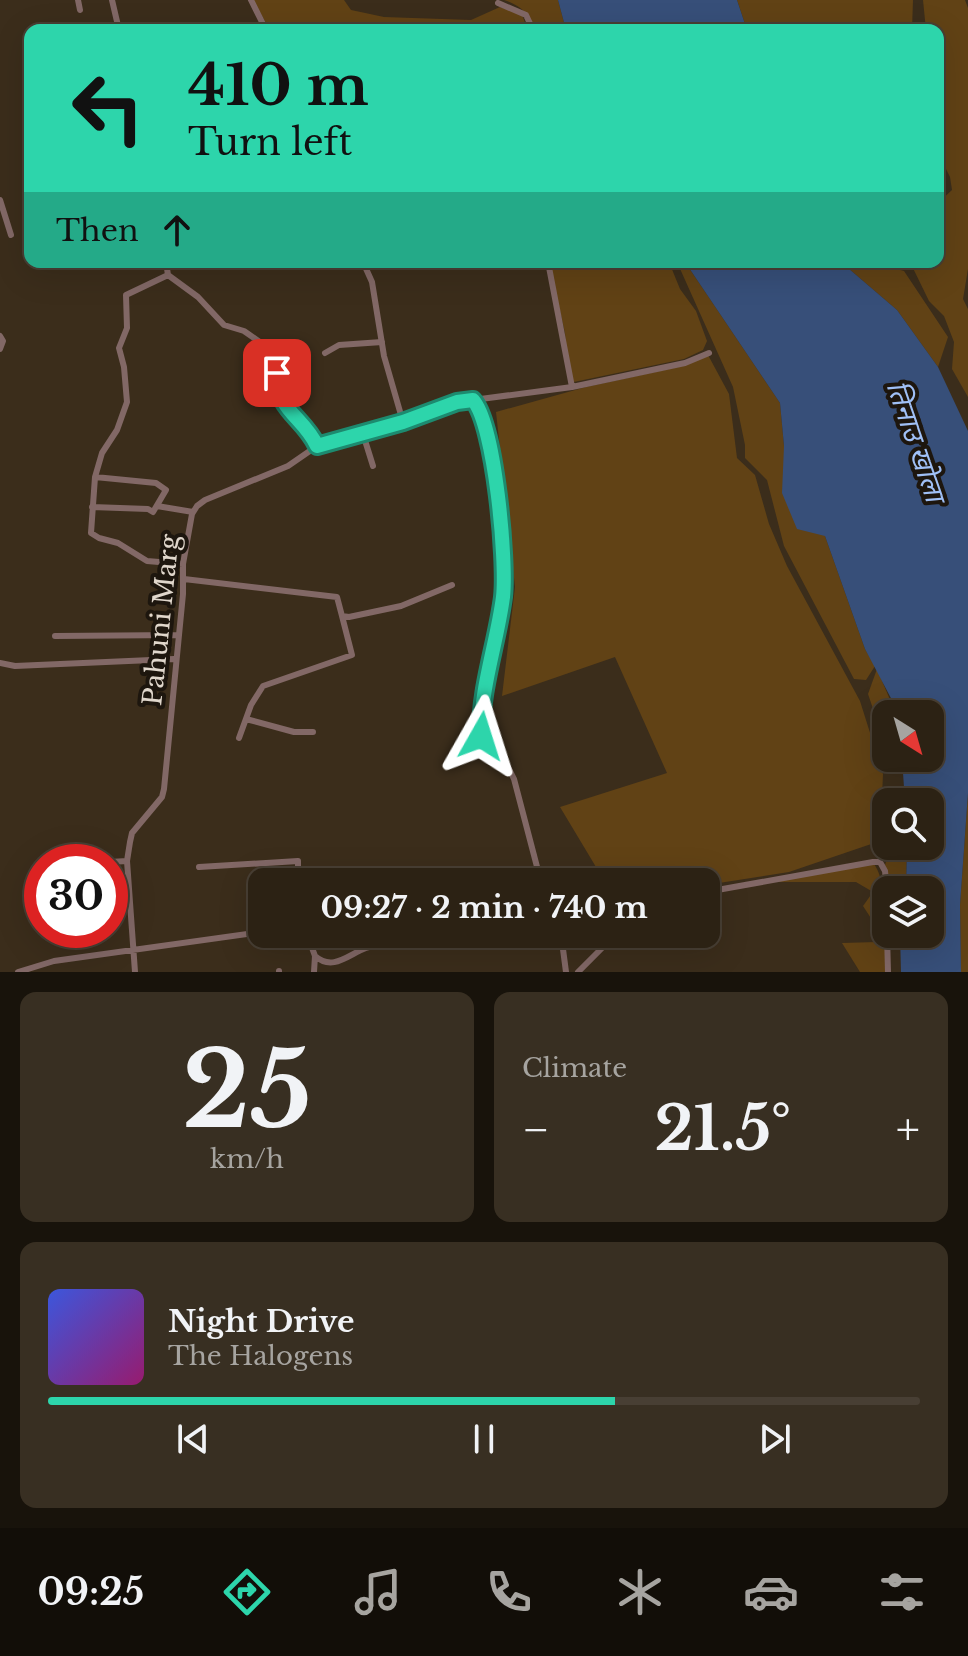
<!DOCTYPE html>
<html lang="en">
<head>
<meta charset="utf-8">
<style>
	body { margin:0; font-family:"Libre Baskerville","Noto Sans Devanagari",serif; background:#382f22; color:#f1f3f6; height:100vh; display:flex; flex-direction:column; font-size:30px; white-space:nowrap }
	* { box-sizing:border-box; margin:0 }
	p { font-size:26px; color:#a6a4a0 }
	.icon { flex:none; width:44px; height:44px; fill:none; stroke:currentColor; stroke-width:2; stroke-linecap:round; stroke-linejoin:round }
	.map { position:relative; height:972px; overflow:hidden }
	.side { display:flex; flex-direction:column; gap:20px; padding:20px; background:#18130b; flex:1 }
	.side>* { flex:none }
	.guide { position:absolute; left:24px; top:24px; width:920px; height:244px; border-radius:16px; box-shadow:0 8px 32px #0002,0 0 0 2px #483f34; background:#2dd5ab; color:#111; overflow:hidden }
	.needle { width:52px; rotate:143deg }
	.tools { position:absolute; left:872px; top:700px; display:grid; gap:16px }
	.tools a { display:grid; place-items:center; width:72px; height:72px; border-radius:16px; background:#2c2214; box-shadow:0 8px 32px #0002,0 0 0 2px #483f34; font-size:40px }
	.speed { position:absolute; left:24px; top:844px; display:flex; gap:16px; font-size:40px; font-weight:700; text-align:center }
	.speed>* { display:grid; place-content:center; width:104px; height:104px; border-radius:50%; background:#2c2214; box-shadow:0 8px 32px #0002,0 0 0 2px #483f34; line-height:1 }
	.speed .limit { border:12px solid #d22; background:#fff; color:#111 }
	.pin { position:absolute; display:grid; place-items:center; width:68px; height:68px; color:#fff; margin:-34px; border-radius:16px; box-shadow:0 4px 12px #0006 }
	.me { position:absolute; width:88px; margin:-44px; rotate:6deg; stroke-linejoin:round; filter:drop-shadow(0 0 6px #0008) }
	.turn { display:flex; align-items:center; gap:28px; height:168px; padding:0 32px; font-size:36px }
	.turn .icon { width:104px; height:104px; stroke-width:2.5 }
	.turn b { display:block; font-size:56px; line-height:68px }
	.then { display:flex; align-items:center; height:76px; padding:0 32px; background:#0003; gap:16px; font-size:30px }
	.big { font-size:60px; font-weight:700; line-height:1.1 }
	.side .tile { flex:1; display:flex; flex-direction:column; justify-content:center; gap:12px; min-width:0; padding:0 28px; border-radius:16px; background:#382f22 }
	.side .dial { align-items:center; gap:0 }
	.dial b { font-size:104px; line-height:1 }
	.song { display:flex; align-items:center; gap:24px }
	.cover { width:96px; height:96px; border-radius:12px; background:linear-gradient(135deg,hsl(230 70% 55%),hsl(320 70% 35%)) }
	.played { height:8px; border-radius:4px; background:linear-gradient(90deg,#2dd5ab 65%,#483f34 65%) }
	.keys { display:flex; justify-content:space-around; direction:ltr }
	.heat { display:flex; justify-content:space-between; align-items:center; font-size:44px; direction:ltr }
	.side .tiles { flex:1; display:grid; gap:20px; grid-template-columns:1fr 1fr }
	.tile:last-child { grid-column:span 2 }
	.trip { position:absolute; left:248px; top:868px; width:472px; height:80px; border-radius:16px; background:#2c2214; box-shadow:0 8px 32px #0002,0 0 0 2px #483f34; font-weight:700; line-height:80px; text-align:center }
	.menu { display:flex; height:128px; justify-content:space-around; align-items:center; background:#120e08; color:#a6a4a0 }
	.menu .icon { width:56px; height:56px }
	.menu .active { color:#2dd5ab }
	.menu b { font-size:36px; color:#f1f3f6 }
	.map>svg:first-child { display:block }
	.green { fill:#614215 }
	.water { fill:#374f79 }
	.lines { fill:none; stroke-linecap:round; stroke-linejoin:round }
	.minor { stroke:#826866; stroke-width:6 }
	.route-casing { stroke:#1d8a6f; stroke-width:20 }
	.route { stroke:#2dd5ab; stroke-width:14 }
	.labels { text-anchor:middle; stroke-width:8; stroke-linejoin:round; paint-order:stroke }
	.street-label { font-size:26px; fill:#e0d7cc; stroke:#1d160e }
	.water-label { font-size:28px; font-style:italic; fill:#a0c0f6; stroke:#1d160e }
</style>
</head>
<body>
<div class="map">
<svg width="968" height="972" viewBox="0 0 968 972">
	<rect width="100%" height="100%" fill="#3b2d1b"/>
	<path class="green" d="M253,0H344L351,10L384,17L471,20L500,7L522,15L528,30H270Z
		M504,0H558L566,30H536C528,13 522,6 504,0Z
		M737,0H913L912,30H747Z
		M923,0H965L968,8V269L963,299L968,309V397L952,369L954,342L944,316L929,301L910,262H938V203L952,190L950,177L938,153V30H926Z
		M549,262H669L680,289L696,311L707,341L703,350L684,359L569,383L565,333Z
		M677,262H685L780,403L784,446L825,536L865,649L875,666L866,680L854,679L784,546L767,480L745,458V445L733,387Z
		M841,262H888L889,267L904,271L948,337L938,367L897,310Z
		M708,355L729,394L737,458L755,475L769,524L787,566L860,701L883,774L880,841L789,872L706,885V882H605L560,807L667,773L615,657L502,696L515,587L496,412L586,387L683,366Z
		M877,669L896,714H886V747L868,694Z
		M968,793V972H961L960,905Z
		M891,846H907L906,890H890L885,865Z
		M874,864C889,884 886,946 885,972H860L842,943L877,942L878,929L863,906L873,892L856,882H771Z"/>
	<path class="water" d="M558,0H737L747,30H566Z
		M685,262H841L897,310L938,367L968,431V793L960,905L961,972H901L900,934H930V890H906L907,846H930V802H905L902,758H930V714H896L893,702L865,649L825,536L797,529L782,493L784,446L780,403Z"/>
	<g class="lines">
		<path class="minor" d="M78,0L80,10
			M112,0L119,30
			M251,0L266,30
			M498,3L526,15L533,30
			M0,200L11,235
			M363,262L372,282L384,356L403,422L457,402L473,400C495,425 507,562 503,597C497,643 480,689 481,736L506,763L514,779L541,882
			M548,262L572,387
			M168,275L126,295L127,328L119,348L124,367L127,402L117,430L102,453L95,477L91,533L99,538L118,543L147,561L183,564
			M0,336L3,341L0,349
			M325,353L339,345L382,342
			M473,400L572,387L685,363L709,353
			M363,434L373,466
			M317,446L403,422
			M157,506L193,512
			M92,507L148,509L153,512L166,490L156,483L95,477
			M184,579L337,597L342,616L349,617L401,606L452,585
			M55,636L178,635
			M0,663L15,666L174,659
			M246,719L294,732H313
			M239,738L251,705L263,686L352,655L342,616
			M110,862L127,861
			M199,867L298,861V882
			M706,892L873,862H880L885,871L887,890
			M307,934L315,956C333,972 349,954 366,948C393,939 421,944 448,943C473,942 497,937 522,934
			M561,934L566,972
			M887,934L888,972
			M279,971V972
			M18,972L54,961L262,932
			M135,972L127,861L130,842L132,833L162,797L164,789L183,594V564L192,514L197,506L205,500L288,466L317,446L310,432L284,406L276,390L277,373L264,345L244,331L224,325L198,297L168,275L166,262
			M314,972L315,956
			M578,972L608,942L610,934"/>
	</g>
	<g class="lines">
		<g class="route-casing">
			<path id="route" d="M277,373C276,411 303,416 317,446L403,422L457,402L473,400C495,425 507,561 503,597C497,643 480,689 481,736"/>
		</g>
		<use href="#route" class="route"/>
	</g>
	<g class="labels">
		<g class="street-label">
			<text transform="translate(161 620) rotate(-84)" y="9">Pahuni Marg</text>
		</g>
		<g class="water-label">
			<text transform="translate(916 441) rotate(71)" y="10">तिनाउ खोला</text>
		</g>
	</g>
</svg>
<div class="tools">
<a><svg class="needle" viewBox="-14 -14 28 28"><path d="M0-13l5 13h-10z" fill="#e53935"/><path d="M0 13l5-13h-10z" fill="#a6a4a0"/></svg></a>
<a><svg class="icon" aria-label="search" viewBox="0 0 24 24"><circle cx="10" cy="10" r="6"/><path d="M15 15l6 6"/></svg></a>
<a><svg class="icon" aria-label="layers" viewBox="0 0 24 24"><path d="M12 4l9 5-9 5-9-5zM3 14l9 5 9-5"/></svg></a>
</div>
<div class="speed"><div class="limit">30</div></div>
<div class="pin" style="left:277px;top:373px;background:#d93025"><svg class="icon" aria-label="arrive" viewBox="0 0 24 24"><path d="M6 21V4h12l-3 4 3 4H6"/></svg></div>
<svg class="me" style="left:481px;top:736px" viewBox="-20 -20 40 40"><path d="M0-17L14 15 0 8-14 15z" fill="#2dd5ab" stroke="#fff" stroke-width="4"/></svg>
<div class="trip">09:27 · 2 min · 740 m</div>
<div class="guide">
<div class="turn"><svg class="icon" aria-label="left" viewBox="0 0 24 24"><path d="M17 20v-9H6M10 6l-5 5 5 5"/></svg><div><b>410 m</b>Turn left</div></div>
<div class="then">Then<svg class="icon" aria-label="ahead" viewBox="0 0 24 24"><path d="M12 20V5M6 11l6-6 6 6"/></svg></div>
</div>
</div>
<section class="side">
<div class="tiles">
<div class="tile dial"><b>25</b><p>km/h</p></div>
<div class="tile"><p>Climate</p>
<div class="heat"><a>−</a><b class="big">21.5°</b><a>+</a></div>
</div>
<div class="tile">
<div class="song"><i class="cover"></i><div><b>Night Drive</b><p>The Halogens</p></div></div>
<div class="played"></div>
<div class="keys"><svg class="icon" aria-label="previous" viewBox="0 0 24 24"><path d="M18 5L8 12l10 7zM5 5v14"/></svg><svg class="icon" aria-label="pause" viewBox="0 0 24 24"><path d="M8 5v14M16 5v14"/></svg><svg class="icon" aria-label="next" viewBox="0 0 24 24"><path d="M6 5l10 7-10 7zM19 5v14"/></svg></div>
</div>
</div>
</section>
<nav class="menu">
<b>09:25</b>
<svg class="icon active" aria-label="directions" viewBox="0 0 24 24"><path d="M12 3l9 9-9 9-9-9zM9 14v-3h6M13 9l2 2-2 2"/></svg>
<svg class="icon" aria-label="music" viewBox="0 0 24 24"><path d="M9 18V5l10-2v13"/><circle cx="6" cy="18" r="3"/><circle cx="16" cy="16" r="3"/></svg>
<svg class="icon" aria-label="phone" viewBox="0 0 24 24"><path d="M5 4h4l2 5-3 2q2 4 5 5l2-3 5 2v4C11 20 4 13 5 4z"/></svg>
<svg class="icon" aria-label="climate" viewBox="0 0 24 24"><path d="M12 3v18M4 7l16 10M4 17L20 7"/></svg>
<svg class="icon" aria-label="car" viewBox="0 0 24 24"><path d="M5 17H2v-5l4-1 3-4h7l3 4 3 1v5h-3M9 17h6M6 11h13"/><circle cx="7" cy="17" r="2"/><circle cx="17" cy="17" r="2"/></svg>
<svg class="icon" aria-label="filters" viewBox="0 0 24 24"><path d="M4 7h16M4 17h16"/><circle cx="9" cy="7" r="2"/><circle cx="15" cy="17" r="2"/></svg>
</nav>
</body>
</html>
